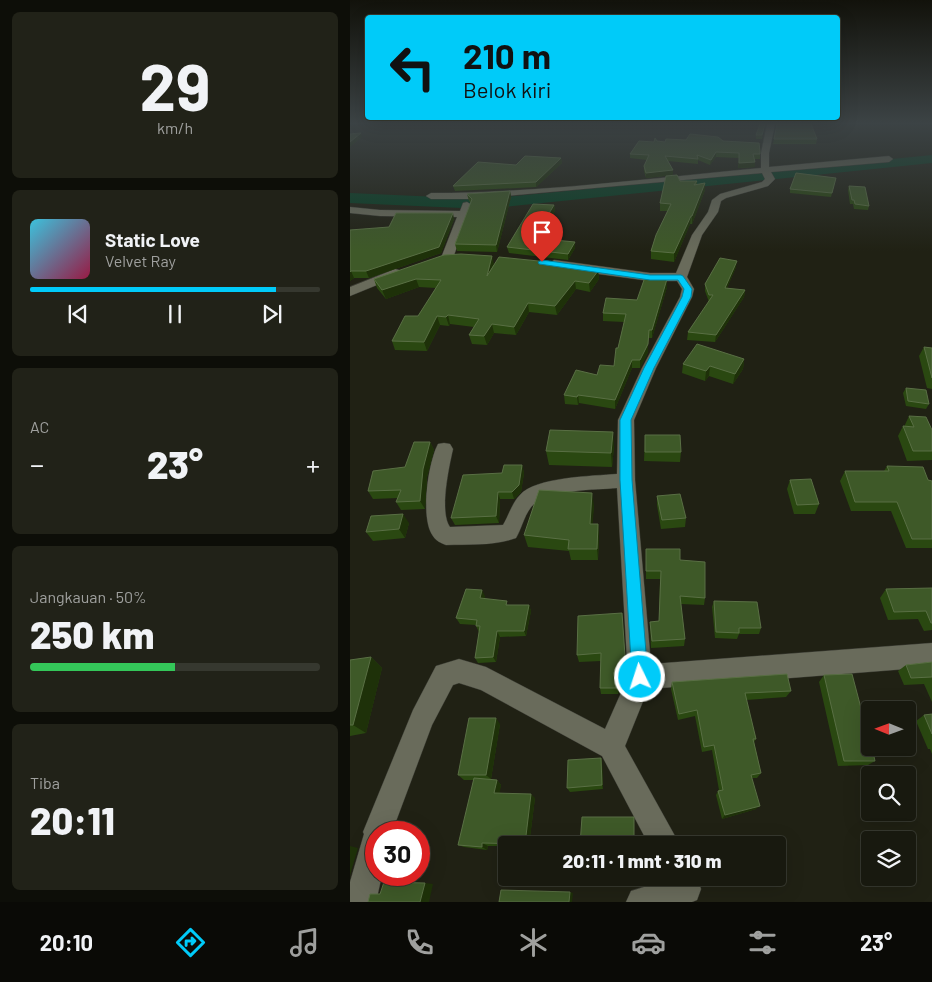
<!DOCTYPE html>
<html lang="id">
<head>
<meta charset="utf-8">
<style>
	body { margin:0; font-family:Barlow,sans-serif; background:#212218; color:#f1f3f6; height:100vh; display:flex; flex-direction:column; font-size:19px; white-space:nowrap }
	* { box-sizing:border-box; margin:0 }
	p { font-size:16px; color:#9fa09e }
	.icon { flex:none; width:28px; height:28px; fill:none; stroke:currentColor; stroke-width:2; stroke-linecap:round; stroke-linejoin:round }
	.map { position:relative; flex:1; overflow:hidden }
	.panel { display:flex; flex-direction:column; gap:12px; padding:12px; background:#0d0e08; width:350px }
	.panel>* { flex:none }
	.guide { position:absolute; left:15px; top:15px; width:475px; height:105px; border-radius:5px; box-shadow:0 5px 20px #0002,0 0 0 1px #36382f; background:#00cbf9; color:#111; overflow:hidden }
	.needle { width:32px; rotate:271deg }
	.fabs { position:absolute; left:511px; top:701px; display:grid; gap:10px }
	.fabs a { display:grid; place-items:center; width:55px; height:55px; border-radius:5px; background:#18190f; box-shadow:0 5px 20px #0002,0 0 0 1px #36382f; font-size:25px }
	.speed { position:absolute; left:15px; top:821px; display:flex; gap:10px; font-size:25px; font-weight:700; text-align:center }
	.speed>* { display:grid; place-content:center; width:65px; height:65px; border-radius:50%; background:#18190f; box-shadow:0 5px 20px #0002,0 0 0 1px #36382f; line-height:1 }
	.speed .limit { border:8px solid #d22; background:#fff; color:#111 }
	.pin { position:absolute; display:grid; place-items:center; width:42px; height:42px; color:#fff; margin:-51px -21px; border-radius:50% 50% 50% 0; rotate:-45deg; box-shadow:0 0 5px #0007 }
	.pin .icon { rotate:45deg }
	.me { position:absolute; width:55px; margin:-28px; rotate:356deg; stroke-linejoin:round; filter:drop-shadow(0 0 4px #0008) }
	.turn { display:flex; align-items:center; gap:18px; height:105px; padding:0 15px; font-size:22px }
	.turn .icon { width:65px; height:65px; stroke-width:2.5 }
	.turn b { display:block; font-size:35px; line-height:42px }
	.big { font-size:38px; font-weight:800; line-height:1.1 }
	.panel .widget { flex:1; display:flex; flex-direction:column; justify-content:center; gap:8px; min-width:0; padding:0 18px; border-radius:8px; background:#212218 }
	.panel .dial { align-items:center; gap:0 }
	.dial b { font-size:65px; line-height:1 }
	.song { display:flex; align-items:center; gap:15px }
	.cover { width:60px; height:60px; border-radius:8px; background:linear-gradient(135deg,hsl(190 70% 55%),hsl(340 70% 35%)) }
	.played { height:5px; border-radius:2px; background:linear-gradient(90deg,#00cbf9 85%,#36382f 85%) }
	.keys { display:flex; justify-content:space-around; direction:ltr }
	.heat { display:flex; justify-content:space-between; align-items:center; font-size:28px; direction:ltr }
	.charge { height:8px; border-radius:4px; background:linear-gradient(90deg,#34c759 50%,#36382f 0) }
	.trip { position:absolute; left:148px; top:836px; width:288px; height:50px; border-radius:5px; background:#18190f; box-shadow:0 5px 20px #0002,0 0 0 1px #36382f; font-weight:800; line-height:50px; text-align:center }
	.tabs { display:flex; height:80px; justify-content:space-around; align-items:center; background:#0a0a06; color:#9fa09e }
	.tabs .icon { width:35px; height:35px }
	.tabs .on { color:#00cbf9 }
	.tabs b { font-size:22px; color:#f1f3f6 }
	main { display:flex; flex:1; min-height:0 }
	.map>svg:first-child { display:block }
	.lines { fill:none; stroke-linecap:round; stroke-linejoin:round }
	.river { fill:#073f24; fill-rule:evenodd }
	.street-casing { stroke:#3a3b33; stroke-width:1 }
	.street { fill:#696b5b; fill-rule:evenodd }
	.wall { fill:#2a4811 }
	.shaded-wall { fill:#1e3109 }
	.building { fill:#3e5928; stroke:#596f44 }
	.route { fill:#00cbf9; stroke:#0084a2 }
</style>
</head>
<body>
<main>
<section class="panel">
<div class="widget dial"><b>29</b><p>km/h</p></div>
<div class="widget">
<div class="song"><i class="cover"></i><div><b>Static Love</b><p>Velvet Ray</p></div></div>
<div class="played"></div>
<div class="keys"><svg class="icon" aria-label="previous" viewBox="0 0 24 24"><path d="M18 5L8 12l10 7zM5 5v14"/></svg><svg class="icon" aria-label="pause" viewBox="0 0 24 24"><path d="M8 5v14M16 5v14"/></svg><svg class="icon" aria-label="next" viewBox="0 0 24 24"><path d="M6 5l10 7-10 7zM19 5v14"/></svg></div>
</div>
<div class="widget"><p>AC</p>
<div class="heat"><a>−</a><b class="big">23°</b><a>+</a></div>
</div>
<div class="widget"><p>Jangkauan · 50%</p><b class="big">250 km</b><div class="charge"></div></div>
<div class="widget"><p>Tiba</p><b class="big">20:11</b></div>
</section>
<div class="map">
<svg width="582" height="902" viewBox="0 0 582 902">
	<rect width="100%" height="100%" fill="#202114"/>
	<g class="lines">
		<path class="river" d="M582,155V163L134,209L0,203V193L134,199Z"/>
		<g class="street-casing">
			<path id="street" d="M417,124H425L419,153V167L539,156L543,159L539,162L421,172L425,179L418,186L376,198L371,201L368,212L352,235L337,277L344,289L342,297L306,368L284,420L285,480L301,664L582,643V667L298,689L275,746L330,845H299L252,756L131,690L109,683L103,685L82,725L42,832H26V875H32L26,902H0V882L14,834L13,832L63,710L86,666L109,659L136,667L255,729L278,677L267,488C246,490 201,489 184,504C175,512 172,528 166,538C144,546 120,544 96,545C91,543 86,541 83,536C70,519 78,463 88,444L94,443L100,444L103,449C99,467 89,512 100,527L153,525C159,515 162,503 170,495C185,477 243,476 267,474L268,420L292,368L330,297L332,289L327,281H300L204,268L198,264L204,260L300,273H326L342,235L358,212L362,200L370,194L412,182L415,179L412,173L122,199H81L76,196L81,193C191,193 301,178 411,168V153Z
				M117,202L122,205L103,258L97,261L91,258L107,217L30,216L0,213V207L30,210L110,211L113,203Z
				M45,269L49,270L51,273L49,276L0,296V287Z
				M323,878H347L351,889L347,900L342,902H276L281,891Z"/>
		</g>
		<use href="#street" class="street"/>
	</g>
	<path class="wall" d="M415,124L412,139H406V135Z
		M427,124L467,139L466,144H423Z
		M336,140L410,151V159H405V167L388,168L389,158L366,157L360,165L348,160V164L318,161L323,170V175L296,178L294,171V166L297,160L280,158V154L307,141L315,142Z
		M211,158L212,163L186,187L105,191L103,186L166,165Z
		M486,178L481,197L440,193V189Z
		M330,181H347V185L355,183V190L342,224H340L324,262L301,259V251L318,211H310V203Z
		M499,186L519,206L518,210L504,209L503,204H500L498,190Z
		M160,191L161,197L147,252L107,251L105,244L121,203L119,201L117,194Z
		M204,205L205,211L195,227L202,233L198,239L225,248L218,260L159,253L157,247Z
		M104,219L91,253L19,278H4L0,281V230L39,227Z
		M144,265H228V267L248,271L249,279L240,292L226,289L207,315L179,312L166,335L144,333L137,345L122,344L119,335L124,327L100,324L99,326L90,325L77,351L45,350L42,341L68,316L86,288L69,287L36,299L27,288L24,279Z
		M386,267L377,288L395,290L394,297L365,342L337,340L338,332L359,302L355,291V284Z
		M317,287L302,338H298V352L290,368H282L265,409L229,403L228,405L215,404L214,395L264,366L274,322L253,321V313L287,300Z
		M574,347L582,348V389L577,388L569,356Z
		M394,359L393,369L383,384L359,376L355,381L332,373L333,364Z
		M556,388L579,404L576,409L556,406L553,393Z
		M559,416L582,430V460L557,461L548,436L553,426L554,427Z
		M295,435L331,452L330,462L294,461Z
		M80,442L84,450L77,477L75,509L51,510L46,502L48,498L23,499L18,491L55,467Z
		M264,446L262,467L199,465L196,451Z
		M172,465L174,473L171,492L164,499H150L149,523L105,525L101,518L152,473Z
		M537,466L582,481V548H556L541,511H501L490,481L495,471H534Z
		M440,480L469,504L465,514H444L437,489Z
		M307,496L336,518L335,527L311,529L307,505Z
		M244,505L242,524H248L249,536L248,560H221L219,551L178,547L174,535Z
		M59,523L55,538L23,541L16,532Z
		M296,549L330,560L355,598L354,605L331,604L335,639L334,646L301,648L300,622L309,621L310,579H296Z
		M582,588V630L574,631L568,619L538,620L530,598L536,589Z
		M135,596L134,599L159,605H179L181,611L176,636L150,637L146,662L128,663L125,658L129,632L126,626V625L110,624L106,618Z
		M364,601L411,628L409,634H389L387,639L365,638L362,607Z
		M272,613L276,677L268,694H251L250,688L251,661L229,662L227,655Z
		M21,657L32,668L16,733L0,736V660Z
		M582,662V702L574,684L554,685L548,671L556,665Z
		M474,675L525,761L518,765L488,766L469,682Z
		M322,682L441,691L436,697L396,700L406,739L404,742L411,773L407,778H402L406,809L372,819L366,795L368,791L369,790L362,750L352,752L345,716L328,720L321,689Z
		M582,714V754L580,749H578L566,721L574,715Z
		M150,724L141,779H137L147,780L151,785L149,793L185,798L179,845H156V846H138L137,850L114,847L108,845L124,780H114L108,775Z
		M251,758L252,763L253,789L220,792L217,788Z"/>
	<path class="shaded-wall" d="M11,133L12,137L0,147V142Z
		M366,152V157L360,165L361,160Z
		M211,158L212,163L186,187V182Z
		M405,162V167L388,168L389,163Z
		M323,170V175L296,178V173Z
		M355,183V190L342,224V216Z
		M160,191L161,197L147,252L146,245Z
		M204,205L205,211L192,233L191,227Z
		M103,213L104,219L91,253L19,278L16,271Z
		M341,216L340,224L324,262V253Z
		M201,227L202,233L195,245L194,239Z
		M225,242V248L218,260V254Z
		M142,256L144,264L137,276Z
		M387,261L386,267L374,295L375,288Z
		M1,271L4,278L0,281V272Z
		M248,271L249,279L240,292L239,283Z
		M66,279L69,287L36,299L32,290Z
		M317,279V287L302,338V330Z
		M225,281L226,289L207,315L205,306Z
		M395,290L394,297L365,342L366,335Z
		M178,303L179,312L166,335L164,327Z
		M98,315L100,324L99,326L96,317Z
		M87,316L90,325L77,351L74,342Z
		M142,324L144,333L137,345L134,336Z
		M298,338V352L290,368V360Z
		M394,359L393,369L383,384L385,374Z
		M282,360V368L265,409V400Z
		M360,366L359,376L355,381L356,371Z
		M228,395L229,403L228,405L227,397Z
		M263,432L264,446L262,467L261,453Z
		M80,442L84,450L77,477L75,509L70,501L73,469Z
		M172,465L174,473L171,492L164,499L162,492Z
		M148,492L150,499L149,523L146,516Z
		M242,493L244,505L242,535L240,524Z
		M53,514L59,523L55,538L49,529Z
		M248,524L249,536L248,560L247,549Z
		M132,590L135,596L133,604L130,598Z
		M179,605L181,611L176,636L174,631Z
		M147,631L150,637L146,662L143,657Z
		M21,657L32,668L16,733L3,725Z
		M276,670V677L268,694V688Z
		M146,718L150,724L141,779L136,775Z
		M251,758L252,763L253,789L252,785Z
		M147,780L151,785L149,797L144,793Z
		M181,794L185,798L179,845H176L175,844Z
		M410,806L406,809L372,819L375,815Z
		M132,843L138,846L137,850L132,847Z
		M0,846L8,848L0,875Z
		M75,883L83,884L79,902H70Z
		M220,892L223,893L222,902H219Z"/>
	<path class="building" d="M410,124H415L412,135H406Z
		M427,124H461L467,139H424Z
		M11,133L0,142V134Z
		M340,134L368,137L373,141L409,143L410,151V154H403L405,162L389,163V153L366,152L361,160L347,155L348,159L315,156L323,170L296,173L294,166L299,155L280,154L289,141L304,142L305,138L307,141L315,142L316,139L336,140Z
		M175,156L211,158L186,182L103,186L128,162L166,165Z
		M446,173L486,178L482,193L440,189Z
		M327,175L330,181H347L344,185L355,183L342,216H341L324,253L301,251L306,235L321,204L310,203L316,176Z
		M499,186L515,187L519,206L505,204L504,200H502Z
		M160,191L146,245L105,244L122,199L117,194Z
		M183,204L204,205L191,227H201L194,239L225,242L218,254L157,247Z
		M46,213H103L89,247L16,271H1L0,272V230L39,227Z
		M111,254L142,256L137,276L149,257L228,265L227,267L248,271L239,283L225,281L205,306L178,303L164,327L142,324L134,336L119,335L129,319L98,315L96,317L87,316L74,342L42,341L55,316H68L91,280L66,279L32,290L24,279L94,255Z
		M370,258L387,261L375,288L395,290L366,335L338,332L363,295H359L355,284Z
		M295,277L317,279L302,330H299L298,344L290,360H282L265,400L228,395L227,397L214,395L226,370L247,375L250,365L264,366L266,348H268L276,314L253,313L256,298L287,300Z
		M347,344L394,359L385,374L360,366L356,371L333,364Z
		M574,347L582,348V378Z
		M556,388L576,390L579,404L558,401Z
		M559,416L576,417L582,430V451H563L553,426L564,427Z
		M200,430L263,432L261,453L196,451Z
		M295,435H330L331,452H295Z
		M64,442H80L73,469L70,501L46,502L51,490L18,491L23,471L55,467Z
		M154,465H172L169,485L162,492H148L146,516L101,518L113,475L152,473Z
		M537,466L573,467L578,480L582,481V539H562L547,502H505L495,471H539Z
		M461,479L469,504L447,505L440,480Z
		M189,490L242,493L240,524H248L247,549H218L219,540L174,535Z
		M330,494L336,518L312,520L307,496Z
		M53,514L49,529L16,532L21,516Z
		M296,549H330V560L355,562V598L330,596L335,639L302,641L300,622L309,621L311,571H296Z
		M582,588V623H581L576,611L544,612L536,589Z
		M116,589L132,590L130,598L157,601L156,605H179L174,631H147L143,657L125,658L130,626H126L127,620L106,618Z
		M364,601L407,602L411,628H389V633L366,632Z
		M272,613L276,670L268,688H250L251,653L227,655L228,616Z
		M21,657L3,725H0V660Z
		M582,662V677L561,678L556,665Z
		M437,674L441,691L395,693L406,739H403L411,773L401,775L410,806L375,815L368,791L373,790L364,745L354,747L347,710L329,714L322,682Z
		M502,674L520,742V748H522L525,761H494L474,675Z
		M582,714V734L574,715Z
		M119,718H146L136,775H108Z
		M251,758L252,785L217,788L218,760Z
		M124,778L147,780L144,793L181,794L175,844L132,843V847L108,845Z
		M232,817H284V845H230Z
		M34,882L75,883L70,902H18L20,894H30Z
		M151,890L220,892L219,902H149Z"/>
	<linearGradient id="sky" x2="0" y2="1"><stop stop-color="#12120b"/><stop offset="0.49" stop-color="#3c4345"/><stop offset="1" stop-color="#3c4345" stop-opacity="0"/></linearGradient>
	<rect width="582" height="251" fill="url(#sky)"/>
	<path class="route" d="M192,260L300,275H331L333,276L342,289L341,297L304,368L281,420L282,480L298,677L296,682L290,685L285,682L282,677L270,480V420L294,368L332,297L334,289L328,280H300L189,264L188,262Z"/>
</svg>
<div class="fabs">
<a><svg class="needle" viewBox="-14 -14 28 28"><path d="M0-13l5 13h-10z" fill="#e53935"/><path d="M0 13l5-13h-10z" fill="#9fa09e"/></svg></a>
<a><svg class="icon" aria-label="search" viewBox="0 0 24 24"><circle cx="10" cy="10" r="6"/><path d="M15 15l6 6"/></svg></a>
<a><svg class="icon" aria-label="layers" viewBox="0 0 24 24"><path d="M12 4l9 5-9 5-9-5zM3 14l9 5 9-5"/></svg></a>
</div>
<div class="speed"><div class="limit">30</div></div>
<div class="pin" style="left:192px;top:262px;background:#d93025"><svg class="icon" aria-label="arrive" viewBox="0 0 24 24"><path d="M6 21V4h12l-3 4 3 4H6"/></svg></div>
<svg class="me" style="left:290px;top:677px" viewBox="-20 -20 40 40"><circle r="17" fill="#00cbf9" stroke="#fff" stroke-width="3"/><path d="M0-11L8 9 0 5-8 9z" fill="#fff"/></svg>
<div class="trip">20:11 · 1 mnt · 310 m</div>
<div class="guide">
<div class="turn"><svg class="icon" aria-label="left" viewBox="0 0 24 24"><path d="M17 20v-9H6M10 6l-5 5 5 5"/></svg><div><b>210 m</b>Belok kiri</div></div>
</div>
</div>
</main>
<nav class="tabs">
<b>20:10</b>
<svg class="icon on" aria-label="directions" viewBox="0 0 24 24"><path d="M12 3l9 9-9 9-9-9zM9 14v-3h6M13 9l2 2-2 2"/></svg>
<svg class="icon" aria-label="music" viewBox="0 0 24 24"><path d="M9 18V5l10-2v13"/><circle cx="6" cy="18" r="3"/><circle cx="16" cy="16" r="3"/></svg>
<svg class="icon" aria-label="phone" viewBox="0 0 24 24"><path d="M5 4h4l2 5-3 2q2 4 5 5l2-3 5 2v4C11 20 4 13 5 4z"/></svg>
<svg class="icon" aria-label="climate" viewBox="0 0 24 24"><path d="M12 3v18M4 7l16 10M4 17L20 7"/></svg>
<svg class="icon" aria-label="car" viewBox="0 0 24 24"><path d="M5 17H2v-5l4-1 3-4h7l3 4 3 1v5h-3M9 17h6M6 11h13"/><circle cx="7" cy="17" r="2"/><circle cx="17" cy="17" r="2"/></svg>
<svg class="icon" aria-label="filters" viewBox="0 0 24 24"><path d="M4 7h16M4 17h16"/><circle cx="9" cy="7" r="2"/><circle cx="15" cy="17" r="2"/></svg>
<b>23°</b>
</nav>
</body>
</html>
